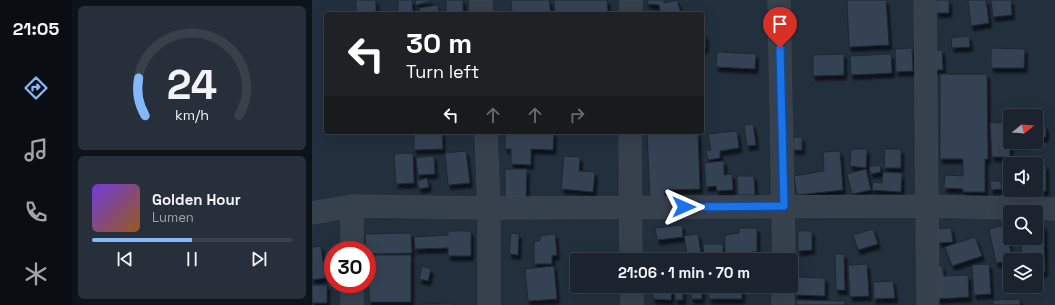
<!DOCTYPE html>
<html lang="en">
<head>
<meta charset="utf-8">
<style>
	body { margin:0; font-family:"Space Grotesk",sans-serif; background:#272f3a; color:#f1f3f6; height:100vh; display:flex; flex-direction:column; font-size:15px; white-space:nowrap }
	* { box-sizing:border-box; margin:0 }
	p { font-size:13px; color:#9fa4aa }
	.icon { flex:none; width:22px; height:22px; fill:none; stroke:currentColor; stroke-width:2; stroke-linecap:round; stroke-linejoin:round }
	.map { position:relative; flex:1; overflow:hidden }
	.sheet { display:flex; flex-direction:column; gap:6px; padding:6px; background:#0e1319; width:240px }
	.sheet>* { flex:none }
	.hud { position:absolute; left:12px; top:12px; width:380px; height:122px; border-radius:4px; box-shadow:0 4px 16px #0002,0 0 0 1px #38404a; background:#202124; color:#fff; overflow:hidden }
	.needle { width:26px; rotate:73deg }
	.fabs { position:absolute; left:691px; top:109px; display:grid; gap:8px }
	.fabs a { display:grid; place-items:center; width:40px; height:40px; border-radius:4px; background:#1a232e; box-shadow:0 4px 16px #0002,0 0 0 1px #38404a; font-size:20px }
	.speed { position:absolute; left:12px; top:241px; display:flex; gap:8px; font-size:20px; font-weight:700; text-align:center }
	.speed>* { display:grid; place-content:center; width:52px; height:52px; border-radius:50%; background:#1a232e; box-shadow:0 4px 16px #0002,0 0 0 1px #38404a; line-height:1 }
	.speed .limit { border:6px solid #d22; background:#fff; color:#111 }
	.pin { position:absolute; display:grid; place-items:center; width:34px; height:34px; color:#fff; margin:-41px -17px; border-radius:50% 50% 50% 0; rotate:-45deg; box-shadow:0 0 4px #0007 }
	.pin .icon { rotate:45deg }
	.me { position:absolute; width:44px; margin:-22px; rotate:90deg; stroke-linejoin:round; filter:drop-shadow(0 0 3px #0008) }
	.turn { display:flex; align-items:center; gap:14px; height:84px; padding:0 16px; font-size:18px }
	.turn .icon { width:52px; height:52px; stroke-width:2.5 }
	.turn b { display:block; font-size:28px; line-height:34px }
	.lanes { display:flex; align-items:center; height:38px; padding:0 16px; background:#0003; justify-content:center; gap:20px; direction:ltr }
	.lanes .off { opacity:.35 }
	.sheet .tile { flex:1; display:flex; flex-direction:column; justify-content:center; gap:6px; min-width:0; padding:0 14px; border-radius:6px; background:#272f3a }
	.sheet .dial { align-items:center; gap:0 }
	.dial svg { height:104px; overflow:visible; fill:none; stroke:#38404a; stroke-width:7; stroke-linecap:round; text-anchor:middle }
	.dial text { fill:#f1f3f6; stroke:none }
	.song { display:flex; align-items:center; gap:12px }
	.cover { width:48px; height:48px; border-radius:6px; background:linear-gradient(135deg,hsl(260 70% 55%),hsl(30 70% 35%)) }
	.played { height:4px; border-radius:2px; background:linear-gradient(90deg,#84b8fb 50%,#38404a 50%) }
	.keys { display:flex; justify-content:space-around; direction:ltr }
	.trip { position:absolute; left:258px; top:253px; width:228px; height:40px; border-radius:4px; background:#1a232e; box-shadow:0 4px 16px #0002,0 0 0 1px #38404a; font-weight:700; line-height:40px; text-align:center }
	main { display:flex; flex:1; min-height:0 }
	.menu { display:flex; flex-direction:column; width:72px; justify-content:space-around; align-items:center; background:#0a0e12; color:#9fa4aa }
	.menu .icon { width:28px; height:28px }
	.menu .current { color:#84b8fb }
	.menu b { font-size:18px; color:#f1f3f6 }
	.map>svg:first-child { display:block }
	.building { fill:#344353; stroke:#1d2834; filter:url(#shadow) }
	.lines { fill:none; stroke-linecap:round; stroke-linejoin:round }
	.minor-casing { stroke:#3f4a56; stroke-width:23 }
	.minor { stroke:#36414d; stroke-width:22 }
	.route-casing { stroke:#114b97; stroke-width:10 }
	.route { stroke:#1a73e8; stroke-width:7 }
</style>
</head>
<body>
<main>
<nav class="menu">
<b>21:05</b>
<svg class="icon current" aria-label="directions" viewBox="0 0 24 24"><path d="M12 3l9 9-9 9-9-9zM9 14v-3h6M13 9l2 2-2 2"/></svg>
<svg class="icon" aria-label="music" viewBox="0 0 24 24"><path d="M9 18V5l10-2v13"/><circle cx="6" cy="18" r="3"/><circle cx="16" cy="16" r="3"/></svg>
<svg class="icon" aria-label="phone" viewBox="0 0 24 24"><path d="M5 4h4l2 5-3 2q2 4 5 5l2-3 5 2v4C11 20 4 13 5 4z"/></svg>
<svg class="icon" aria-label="climate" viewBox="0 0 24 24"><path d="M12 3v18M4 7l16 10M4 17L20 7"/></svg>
</nav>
<section class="sheet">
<div class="tile dial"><svg viewBox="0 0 100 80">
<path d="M14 69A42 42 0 1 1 86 69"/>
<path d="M14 69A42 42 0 0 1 9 40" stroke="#84b8fb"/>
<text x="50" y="56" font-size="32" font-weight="700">24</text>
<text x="50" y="72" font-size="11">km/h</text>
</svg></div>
<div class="tile">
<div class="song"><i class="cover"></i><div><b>Golden Hour</b><p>Lumen</p></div></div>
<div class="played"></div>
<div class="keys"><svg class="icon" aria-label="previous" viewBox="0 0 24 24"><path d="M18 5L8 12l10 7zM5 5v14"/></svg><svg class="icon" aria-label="pause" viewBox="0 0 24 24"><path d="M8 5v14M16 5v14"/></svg><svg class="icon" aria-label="next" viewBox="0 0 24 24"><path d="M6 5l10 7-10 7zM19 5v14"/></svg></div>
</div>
</section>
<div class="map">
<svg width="743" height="305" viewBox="0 0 743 305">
	<defs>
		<filter id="shadow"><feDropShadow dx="2.5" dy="4.5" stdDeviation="1" flood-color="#0009"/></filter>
	</defs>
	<rect width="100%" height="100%" fill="#222f3d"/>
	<path class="building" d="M44,0H64V14H44Z
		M86,0H100L101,14H86Z
		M103,0H119V1L104,5Z
		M134,0H151V12L134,13Z
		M199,0H237L239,14H200Z
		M242,0H295L296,14H243Z
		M335,0H352V3L365,0L369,14H349L347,5L335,4Z
		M535,0H574L577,45L537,47Z
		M624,0H637V13H624Z
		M656,0H674L677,23L659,26Z
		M679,0H699L700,15L681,17Z
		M126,5L127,14H109L107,8Z
		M390,35H393L394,48H390Z
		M657,36L658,47L640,48L639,38Z
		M600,48L601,71L584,72L583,49Z
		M679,48L713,49L712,68H679Z
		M622,50H630L631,70H623Z
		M405,52L444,54L443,69L404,67Z
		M532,54V75L501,76V55Z
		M579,54L580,73L539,75L538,56Z
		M628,74H675L676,159H673V192H651V189L632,188L633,175L651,176V159H628Z
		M698,122V142H714V144L698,145V157H680L678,123Z
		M441,124L444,145L435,146L432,125Z
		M724,126H734V137H724Z
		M425,131L427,148L408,151V158L396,160L394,151L399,150L396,134Z
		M102,132H130L131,149L102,150Z
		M193,132H242L241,150L219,149V165L199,164V149H193Z
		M335,132H386L388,189L353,190V197L338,198Z
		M481,137H490V150H481Z
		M539,149H555L554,168L538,166Z
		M573,149H589V168H572Z
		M154,151L158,183L136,185L133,153Z
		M528,151L531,190L485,195L482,176L512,171L511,152Z
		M101,153L102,183L84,184L82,154Z
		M122,156L123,174L106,175L104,158Z
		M252,156L268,157L267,171L283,172L281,192L249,189Z
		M412,161V175L420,174L421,190L405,191L404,186L394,187L392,163Z
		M568,165L569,172L559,174L557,167Z
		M694,165H698V190H724V165H734V191H694Z
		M193,169H215L214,199H193Z
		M554,169L559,190L540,194L535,174Z
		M571,172L590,173L589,192L560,190L561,182L570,183Z
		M425,176H442L443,195H426Z
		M115,178L117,187L107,189L105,181Z
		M678,181H689L690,189L679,190Z
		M370,225L371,237L345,240L343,228Z
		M732,225L733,272H724V260H710L709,238H724V226Z
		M690,226L692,235H695L701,260L684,263L677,229Z
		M427,228H445V252H440L439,259H423V255H413V235L427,233Z
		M639,228L641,242L627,243L625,229Z
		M561,229L566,244L546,250L541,235Z
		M136,231H159V256H136V248L103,249L102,237L136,235Z
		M486,231H500V250L486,251Z
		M99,233L100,253L68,254L55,253L54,250L53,234Z
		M199,233L207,234L206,255L197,254Z
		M243,234L245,255L240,256V264H222V241H228V236Z
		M386,234L390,260H376L372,236Z
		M663,237L670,256L640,266L633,247Z
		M391,244H411V260H392Z
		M9,246L13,278L0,280V247Z
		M523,254H532L533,290H524Z
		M56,255H99V302H57Z
		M555,264L557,296L538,297L536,265Z
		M677,264L679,294L662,295L660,265Z
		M110,266L119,269L116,281L107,279Z
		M242,266L245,299L216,301L213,269Z
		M621,266H630L632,276L656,275L657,297L624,299Z
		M483,277L513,278V296L483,295Z
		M581,281L583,298L562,299L561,282Z
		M0,285H15V303H0Z
		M341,286H360L359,300L341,299Z
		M396,286H430V299H397Z
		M379,287H390V299H379Z
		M363,288H371V300H363Z
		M708,299V305H681V300Z
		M484,300L533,301V305H484Z
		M142,303V305H108V304Z"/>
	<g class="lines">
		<g class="minor-casing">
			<path id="minor" d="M169,0V14
				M467,0L472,260
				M613,0L616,305
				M319,14V0
				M174,132L177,208V305
				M318,132L319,260
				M0,213L40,206L177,208L616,206L743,209
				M40,250V206
				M320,286V305
				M40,305V284
				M471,305V286"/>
		</g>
		<use href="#minor" class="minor"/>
	</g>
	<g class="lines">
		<g class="route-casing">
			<path id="route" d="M372,207L472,206L468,48"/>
		</g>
		<use href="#route" class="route"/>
	</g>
</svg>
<div class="fabs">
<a><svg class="needle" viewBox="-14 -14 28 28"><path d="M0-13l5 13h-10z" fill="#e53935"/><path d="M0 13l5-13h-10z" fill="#9fa4aa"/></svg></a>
<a><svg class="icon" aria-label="sound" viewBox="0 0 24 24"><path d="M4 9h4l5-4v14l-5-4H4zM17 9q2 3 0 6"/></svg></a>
<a><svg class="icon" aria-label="search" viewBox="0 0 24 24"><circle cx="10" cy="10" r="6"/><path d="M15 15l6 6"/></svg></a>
<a><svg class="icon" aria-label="layers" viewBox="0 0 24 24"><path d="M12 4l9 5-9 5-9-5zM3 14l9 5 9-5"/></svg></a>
</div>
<div class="speed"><div class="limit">30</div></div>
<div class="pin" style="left:468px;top:48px;background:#d93025"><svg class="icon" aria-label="arrive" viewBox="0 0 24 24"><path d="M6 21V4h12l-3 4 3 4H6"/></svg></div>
<svg class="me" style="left:372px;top:207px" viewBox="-20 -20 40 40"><path d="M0-17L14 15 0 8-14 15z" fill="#1a73e8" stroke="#fff" stroke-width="4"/></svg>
<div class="trip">21:06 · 1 min · 70 m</div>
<div class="hud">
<div class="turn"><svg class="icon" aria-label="left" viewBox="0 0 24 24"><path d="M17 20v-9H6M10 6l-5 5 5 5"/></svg><div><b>30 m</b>Turn left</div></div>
<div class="lanes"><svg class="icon" aria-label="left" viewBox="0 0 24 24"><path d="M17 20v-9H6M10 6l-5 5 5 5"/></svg><svg class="icon off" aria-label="ahead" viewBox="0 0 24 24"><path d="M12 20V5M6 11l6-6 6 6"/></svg><svg class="icon off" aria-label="ahead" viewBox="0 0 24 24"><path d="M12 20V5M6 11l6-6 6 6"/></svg><svg class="icon off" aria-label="right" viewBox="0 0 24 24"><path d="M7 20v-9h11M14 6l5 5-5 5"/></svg></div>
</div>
</div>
</main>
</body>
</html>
